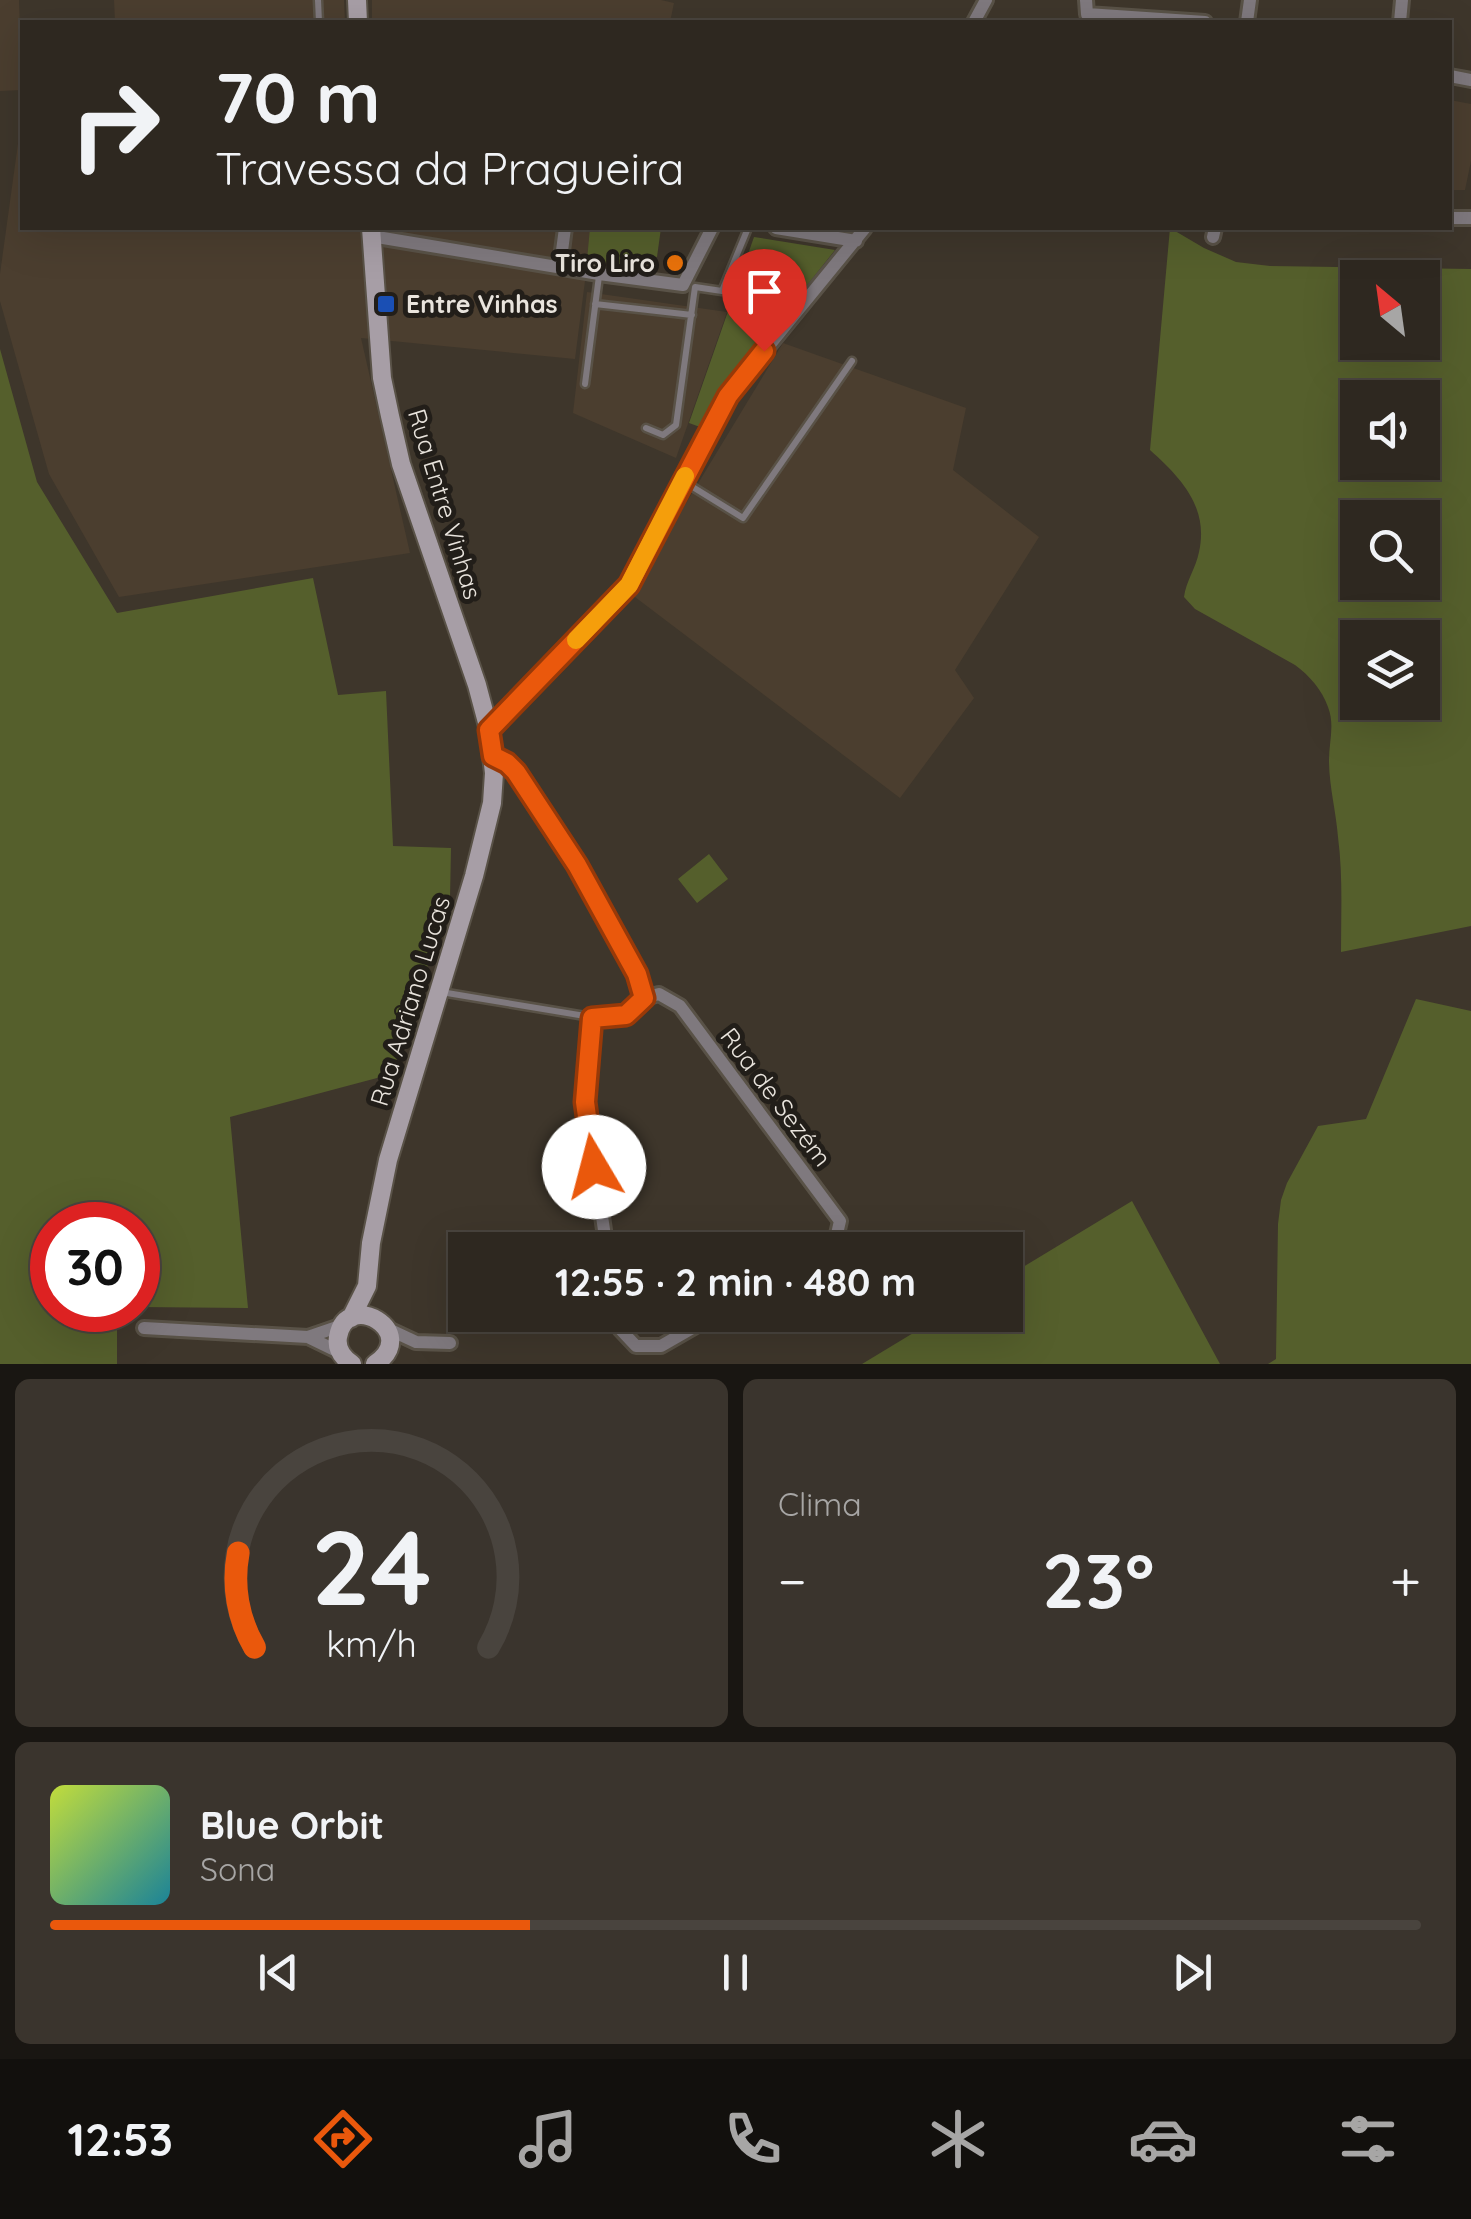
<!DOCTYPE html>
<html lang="pt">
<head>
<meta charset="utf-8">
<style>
	body { margin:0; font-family:Quicksand,sans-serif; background:#3a342d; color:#f1f3f6; height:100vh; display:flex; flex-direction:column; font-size:38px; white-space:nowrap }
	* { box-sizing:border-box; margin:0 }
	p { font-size:32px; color:#a7a6a5 }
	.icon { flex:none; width:55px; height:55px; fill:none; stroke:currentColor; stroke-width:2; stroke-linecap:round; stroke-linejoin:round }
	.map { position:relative; height:1364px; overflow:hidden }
	.drawer { display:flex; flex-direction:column; gap:15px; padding:15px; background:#191612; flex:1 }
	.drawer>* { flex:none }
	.hud { position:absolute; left:20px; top:20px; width:1432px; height:210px; border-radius:0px; box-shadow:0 10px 40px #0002,0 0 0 2px #49443e; background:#2e2820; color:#f1f3f6; overflow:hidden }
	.needle { width:65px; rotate:331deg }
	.controls { position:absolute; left:1340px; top:260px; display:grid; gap:20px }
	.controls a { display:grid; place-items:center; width:100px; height:100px; border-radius:0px; background:#2e2820; box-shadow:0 10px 40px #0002,0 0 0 2px #49443e; font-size:50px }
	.speed { position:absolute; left:30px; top:1202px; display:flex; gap:20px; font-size:50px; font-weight:700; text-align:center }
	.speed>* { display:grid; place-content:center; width:130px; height:130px; border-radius:50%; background:#2e2820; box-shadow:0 10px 40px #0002,0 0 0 2px #49443e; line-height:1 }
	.speed .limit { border:15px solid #d22; background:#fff; color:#111 }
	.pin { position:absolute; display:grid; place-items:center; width:85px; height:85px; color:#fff; margin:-102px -42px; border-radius:50% 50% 50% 0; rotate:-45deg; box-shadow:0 0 10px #0007 }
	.pin .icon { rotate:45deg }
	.me { position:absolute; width:110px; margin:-55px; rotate:352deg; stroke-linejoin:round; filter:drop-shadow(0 0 8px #0008) }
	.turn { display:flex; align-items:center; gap:35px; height:210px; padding:0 30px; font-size:45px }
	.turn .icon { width:130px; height:130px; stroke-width:2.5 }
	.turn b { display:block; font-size:70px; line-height:85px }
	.big { font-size:75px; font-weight:700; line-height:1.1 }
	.drawer .card { flex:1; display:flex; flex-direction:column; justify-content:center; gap:15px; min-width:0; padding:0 35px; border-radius:15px; background:#3a342d }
	.drawer .dial { align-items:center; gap:0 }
	.dial svg { height:260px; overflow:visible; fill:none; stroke:#49443e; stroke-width:7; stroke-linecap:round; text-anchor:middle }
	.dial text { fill:#f1f3f6; stroke:none }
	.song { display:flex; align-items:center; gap:30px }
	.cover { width:120px; height:120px; border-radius:15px; background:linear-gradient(135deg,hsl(70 70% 55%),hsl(190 70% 35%)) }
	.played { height:10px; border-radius:5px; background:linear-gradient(90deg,#ea580c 35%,#49443e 35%) }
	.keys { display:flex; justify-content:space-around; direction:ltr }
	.heat { display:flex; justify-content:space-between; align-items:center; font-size:55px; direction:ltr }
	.drawer .tiles { flex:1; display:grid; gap:15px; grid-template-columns:1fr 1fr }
	.card:last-child { grid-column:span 2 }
	.trip { position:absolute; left:448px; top:1232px; width:575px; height:100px; border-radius:0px; background:#2e2820; box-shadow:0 10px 40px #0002,0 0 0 2px #49443e; font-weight:700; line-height:100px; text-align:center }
	.tab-bar { display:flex; height:160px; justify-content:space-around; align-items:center; background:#12100d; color:#a7a6a5 }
	.tab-bar .icon { width:70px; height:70px }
	.tab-bar .selected { color:#ea580c }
	.tab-bar b { font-size:45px; color:#f1f3f6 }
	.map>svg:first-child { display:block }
	.built { fill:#4b3e2f }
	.green { fill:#555f2c; fill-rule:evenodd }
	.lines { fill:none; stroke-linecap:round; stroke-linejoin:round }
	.lane-casing { stroke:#595247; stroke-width:11 }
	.street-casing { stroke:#595247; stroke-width:18 }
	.secondary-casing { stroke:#595247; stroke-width:22 }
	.lane { stroke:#7f797e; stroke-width:6 }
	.street { stroke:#7f797e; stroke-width:12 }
	.secondary { stroke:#a79ea6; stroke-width:18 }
	.route-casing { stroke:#983908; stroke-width:25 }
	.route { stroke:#ea580c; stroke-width:18 }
	.slow { stroke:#f59e0b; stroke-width:18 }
	.food-dot { fill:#e8710a; stroke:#221e19; stroke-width:4 }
	.transit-dot { fill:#1a4fb4; stroke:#221e19; stroke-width:4 }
	.labels { text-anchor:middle; stroke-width:10; stroke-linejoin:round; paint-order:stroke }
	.poi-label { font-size:25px; font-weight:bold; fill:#e9e4dd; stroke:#221e19; text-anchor:end }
	.street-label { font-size:25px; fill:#e9e4dd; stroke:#221e19 }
</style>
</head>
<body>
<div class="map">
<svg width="1471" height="1364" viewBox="0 0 1471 1364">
	<rect width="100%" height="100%" fill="#3e362b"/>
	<path class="built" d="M0,0H19L22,90L0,91Z
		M114,0H344L345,22H115Z
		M372,0H661L674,3L670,22H372Z
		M1450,100L1471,104V161L1465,190H1450Z
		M22,128V228H629L623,286L585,281L575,359L361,338L410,553L119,597L49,474L0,301V274L20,129Z
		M587,292L727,312L676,458L573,413Z
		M783,343L966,408L953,470L1039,537L955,670L974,698L900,798L631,594Z"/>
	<path class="green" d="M590,228H661L657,257L644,256L642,268L587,260Z
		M1170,228L1204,248L1236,262L1270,266L1471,269V926L1341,952C1341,914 1343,875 1338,837C1336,811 1329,786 1329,760C1329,742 1335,725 1328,707C1322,690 1310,676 1295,665L1195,609L1184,597C1186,581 1196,568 1199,552C1209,507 1181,478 1150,450ZM1358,278H1422V342H1358ZM1358,398H1422V462H1358ZM1358,518H1422V582H1358ZM1358,638H1422V702H1358Z
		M754,237L835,250L733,379L700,427L689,423Z
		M0,349L37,482L117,613L313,578L338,695L386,691L393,846L451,848L450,898L392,1074L230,1117L248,1308L138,1307V1225H52V1310H117V1364H0Z
		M709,854L728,879L697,903L678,879Z
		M1416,999L1471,1011V1364H1268L1276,1359L1278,1224L1281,1200L1287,1183L1318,1126L1366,1119Z
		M1132,1201L1220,1364H862L943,1315H1005V1278Z"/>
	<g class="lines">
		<g class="lane-casing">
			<path id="lane" d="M318,0L319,22
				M695,287L722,291L748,228
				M595,304L692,315
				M585,384L599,276
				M646,428L663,435L676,425L695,287
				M683,481L743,518L852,361
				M441,992L591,1017"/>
		</g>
		<g class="street-casing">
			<path id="street" d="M1086,0L1087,14L1205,22
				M974,22L986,0
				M1247,22L1250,0
				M1400,22L1402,0
				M1450,76L1471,80
				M1450,218H1471
				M776,228L856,241
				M371,236L599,274L683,285L712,228
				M1213,237L1215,228
				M560,266L565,228
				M489,730L629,585L728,396L865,228
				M493,756L507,763L516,772L577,865L637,973L644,998L627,1015L592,1017L585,1102L607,1250
				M644,998L659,994L680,1006L840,1221L834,1247L830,1250
				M618,1315L620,1329L636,1346H661L715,1315
				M144,1328L308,1337L341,1353
				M386,1328L416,1342L450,1343
				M308,1337L343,1325"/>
		</g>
		<g class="secondary-casing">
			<path id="secondary" d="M357,0L358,22
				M351,1318L367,1286L371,1243L388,1160L474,876L492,803L494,773L489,730L477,685L401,464L390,416L382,378L371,228
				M352,1364C343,1358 336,1349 338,1337C346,1288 422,1332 375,1364"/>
		</g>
		<use href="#lane" class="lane"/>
		<use href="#street" class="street"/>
		<use href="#secondary" class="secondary"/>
	</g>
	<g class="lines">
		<g class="route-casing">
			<path id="route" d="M594,1167L585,1102L592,1018L626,1015L644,998L637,974L577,865L516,772L507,763L493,756L489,730L629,585L728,396L764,351"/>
		</g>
		<use href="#route" class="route"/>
		<path class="slow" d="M576,640L629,585L685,476"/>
	</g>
	<circle class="food-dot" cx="675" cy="263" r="10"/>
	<rect class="transit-dot" x="376" y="294" width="20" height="20" rx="5"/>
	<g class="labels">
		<g class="poi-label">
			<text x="655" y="272">Tiro Liro</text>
			<text x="406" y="313" text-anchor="start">Entre Vinhas</text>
		</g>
		<g class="street-label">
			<text transform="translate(445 504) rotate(73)" y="9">Rua Entre Vinhas</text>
			<text transform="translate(410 1001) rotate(-73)" y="9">Rua Adriano Lucas</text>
			<text transform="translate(776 1097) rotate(53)" y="9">Rua de Sezém</text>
		</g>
	</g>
</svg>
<div class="controls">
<a><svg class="needle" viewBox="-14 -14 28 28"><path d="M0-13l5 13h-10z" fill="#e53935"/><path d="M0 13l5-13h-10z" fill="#a7a6a5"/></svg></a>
<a><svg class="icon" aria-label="sound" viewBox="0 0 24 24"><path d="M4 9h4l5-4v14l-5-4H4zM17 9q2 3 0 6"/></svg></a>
<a><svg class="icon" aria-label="search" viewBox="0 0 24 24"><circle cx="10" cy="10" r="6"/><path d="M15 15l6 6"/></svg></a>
<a><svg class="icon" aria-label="layers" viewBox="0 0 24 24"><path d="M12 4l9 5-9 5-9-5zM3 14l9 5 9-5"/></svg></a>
</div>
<div class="speed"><div class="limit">30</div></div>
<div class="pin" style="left:764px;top:351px;background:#d93025"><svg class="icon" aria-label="arrive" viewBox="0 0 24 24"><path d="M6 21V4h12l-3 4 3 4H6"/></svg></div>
<svg class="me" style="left:594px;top:1167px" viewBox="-20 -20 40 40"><circle r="19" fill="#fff"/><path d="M0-13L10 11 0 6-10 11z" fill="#ea580c"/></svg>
<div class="trip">12:55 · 2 min · 480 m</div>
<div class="hud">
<div class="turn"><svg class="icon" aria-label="right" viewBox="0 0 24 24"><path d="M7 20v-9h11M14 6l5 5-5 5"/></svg><div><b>70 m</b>Travessa da Pragueira</div></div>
</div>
</div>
<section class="drawer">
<div class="tiles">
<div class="card dial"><svg viewBox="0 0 100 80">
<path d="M14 69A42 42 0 1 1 86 69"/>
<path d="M14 69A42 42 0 0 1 9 40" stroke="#ea580c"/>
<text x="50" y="56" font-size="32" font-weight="700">24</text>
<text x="50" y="72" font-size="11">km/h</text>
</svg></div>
<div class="card"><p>Clima</p>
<div class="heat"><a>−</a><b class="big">23°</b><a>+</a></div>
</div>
<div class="card">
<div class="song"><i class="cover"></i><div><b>Blue Orbit</b><p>Sona</p></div></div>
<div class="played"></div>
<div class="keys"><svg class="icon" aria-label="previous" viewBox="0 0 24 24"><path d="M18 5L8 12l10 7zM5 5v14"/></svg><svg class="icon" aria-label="pause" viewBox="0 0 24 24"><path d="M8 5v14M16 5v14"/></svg><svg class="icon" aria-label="next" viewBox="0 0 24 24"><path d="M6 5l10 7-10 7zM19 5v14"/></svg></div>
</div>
</div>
</section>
<nav class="tab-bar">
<b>12:53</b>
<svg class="icon selected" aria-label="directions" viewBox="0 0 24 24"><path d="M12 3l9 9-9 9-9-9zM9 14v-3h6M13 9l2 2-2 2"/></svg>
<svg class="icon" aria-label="music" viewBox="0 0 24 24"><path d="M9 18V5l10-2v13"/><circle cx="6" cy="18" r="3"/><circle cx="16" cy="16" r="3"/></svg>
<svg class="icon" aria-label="phone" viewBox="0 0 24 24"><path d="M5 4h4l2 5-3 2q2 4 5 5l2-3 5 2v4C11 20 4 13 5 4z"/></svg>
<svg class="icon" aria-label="climate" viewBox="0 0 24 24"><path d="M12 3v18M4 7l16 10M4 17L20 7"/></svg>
<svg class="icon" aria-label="car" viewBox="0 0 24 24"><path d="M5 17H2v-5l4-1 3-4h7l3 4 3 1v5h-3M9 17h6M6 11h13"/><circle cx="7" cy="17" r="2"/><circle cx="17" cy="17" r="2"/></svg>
<svg class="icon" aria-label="filters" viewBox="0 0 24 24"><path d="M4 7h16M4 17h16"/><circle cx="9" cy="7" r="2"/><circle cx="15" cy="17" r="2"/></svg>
</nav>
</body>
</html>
